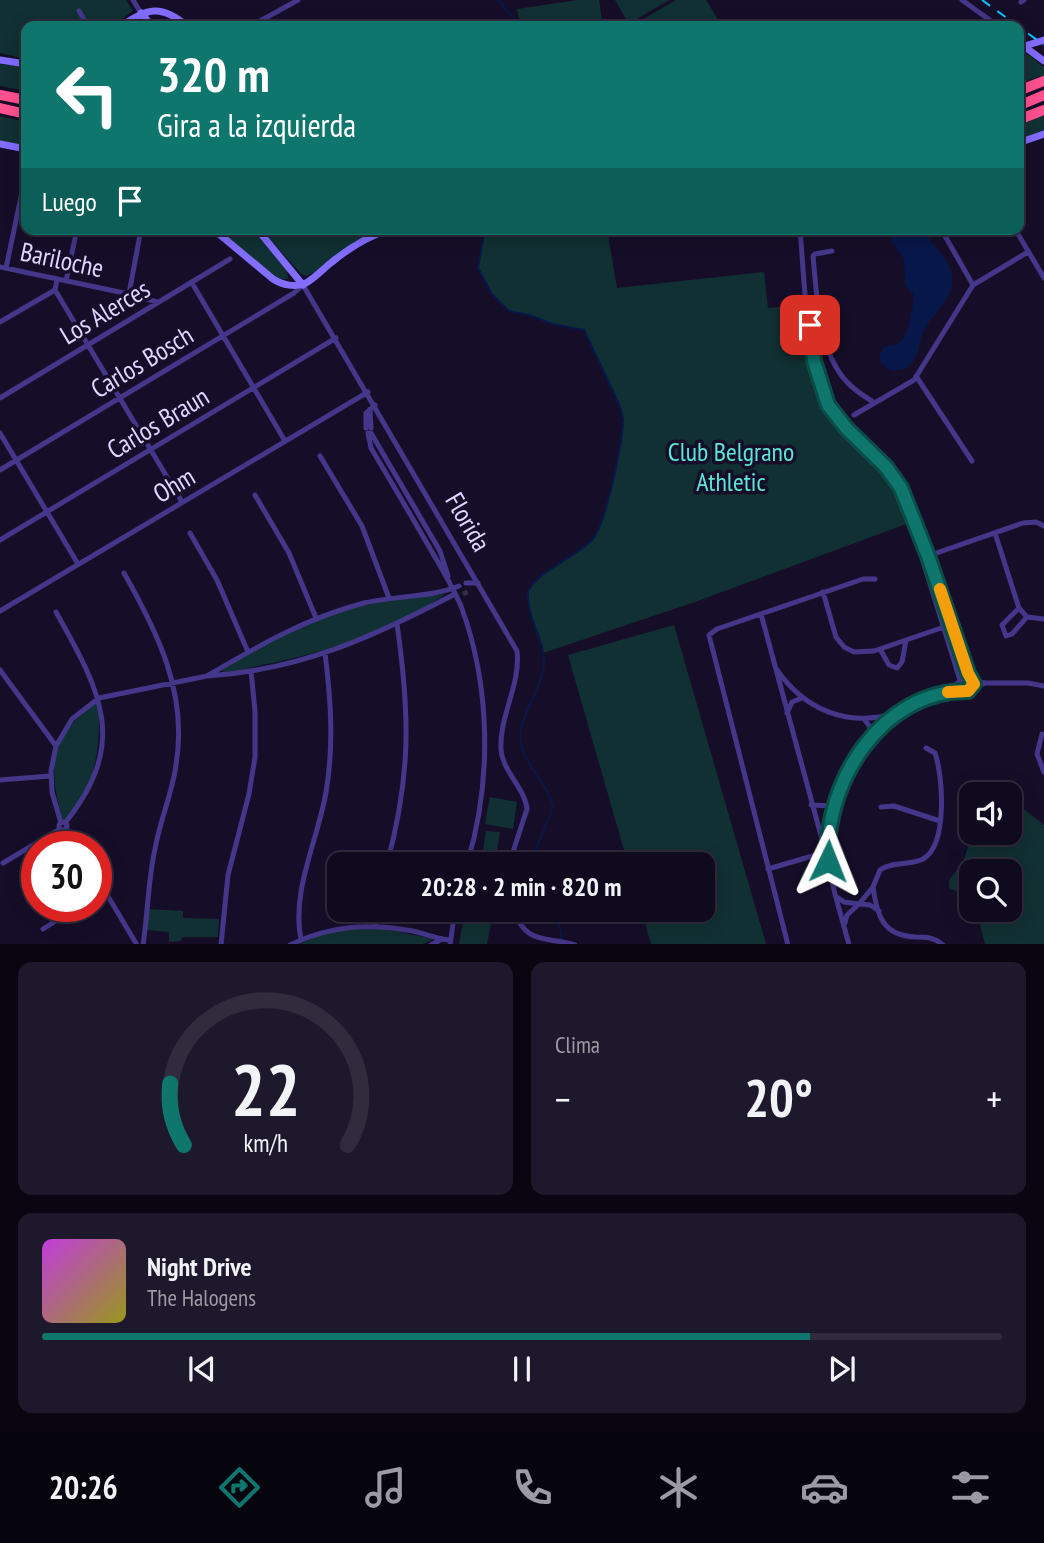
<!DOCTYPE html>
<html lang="es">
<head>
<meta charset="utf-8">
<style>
	body { margin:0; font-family:"PT Sans Narrow",sans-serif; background:#1e182c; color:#f1f3f6; height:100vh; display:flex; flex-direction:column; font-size:26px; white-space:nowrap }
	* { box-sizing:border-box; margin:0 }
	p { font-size:23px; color:#9c9aa4 }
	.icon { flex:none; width:38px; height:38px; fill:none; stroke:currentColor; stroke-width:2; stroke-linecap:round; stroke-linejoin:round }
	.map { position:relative; height:944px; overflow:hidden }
	.sheet { display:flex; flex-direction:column; gap:18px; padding:18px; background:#090611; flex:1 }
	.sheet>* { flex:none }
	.top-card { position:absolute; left:21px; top:21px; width:1003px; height:214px; border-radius:14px; box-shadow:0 4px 18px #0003,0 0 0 2px #302b3d; background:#0f766e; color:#fff; overflow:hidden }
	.fabs { position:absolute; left:959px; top:782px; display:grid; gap:14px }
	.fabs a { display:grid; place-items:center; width:63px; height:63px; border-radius:14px; background:#100a1f; box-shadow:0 4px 18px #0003,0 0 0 2px #302b3d; font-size:35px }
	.speed { position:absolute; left:21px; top:831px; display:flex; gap:14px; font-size:35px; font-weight:700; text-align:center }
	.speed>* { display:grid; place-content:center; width:91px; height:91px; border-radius:50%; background:#100a1f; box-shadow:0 4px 18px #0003,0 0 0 2px #302b3d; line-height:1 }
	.speed .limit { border:10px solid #d22; background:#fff; color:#111 }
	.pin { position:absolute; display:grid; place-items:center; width:60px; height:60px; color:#fff; margin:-30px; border-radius:14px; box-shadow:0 4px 10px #0006 }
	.me { position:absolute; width:77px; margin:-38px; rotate:2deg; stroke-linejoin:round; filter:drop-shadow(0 0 5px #0008) }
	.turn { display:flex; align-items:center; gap:24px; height:147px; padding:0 21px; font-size:32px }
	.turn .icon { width:91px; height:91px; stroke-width:2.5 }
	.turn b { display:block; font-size:49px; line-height:60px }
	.then { display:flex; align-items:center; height:66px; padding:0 21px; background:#0003; gap:14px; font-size:26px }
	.big { font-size:52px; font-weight:700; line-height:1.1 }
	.sheet .widget { flex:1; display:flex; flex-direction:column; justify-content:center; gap:10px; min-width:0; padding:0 24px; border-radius:14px; background:#1e182c }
	.sheet .dial { align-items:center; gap:0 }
	.dial svg { height:182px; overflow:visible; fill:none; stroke:#302b3d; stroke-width:7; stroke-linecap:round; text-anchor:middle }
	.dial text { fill:#f1f3f6; stroke:none }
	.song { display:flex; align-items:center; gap:21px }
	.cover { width:84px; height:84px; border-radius:10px; background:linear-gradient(135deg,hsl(290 70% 55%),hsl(60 70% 35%)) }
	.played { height:7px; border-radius:4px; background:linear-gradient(90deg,#0f766e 80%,#302b3d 80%) }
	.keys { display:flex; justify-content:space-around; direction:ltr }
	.heat { display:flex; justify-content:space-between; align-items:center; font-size:38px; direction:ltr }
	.sheet .tiles { flex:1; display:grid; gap:18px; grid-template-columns:1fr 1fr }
	.widget:last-child { grid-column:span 2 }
	.trip { position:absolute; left:327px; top:852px; width:388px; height:70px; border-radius:14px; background:#100a1f; box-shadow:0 4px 18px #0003,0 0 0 2px #302b3d; font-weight:700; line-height:70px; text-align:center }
	.menu { display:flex; height:112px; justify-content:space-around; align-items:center; background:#06040c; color:#9c9aa4 }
	.menu .icon { width:49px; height:49px }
	.menu .current { color:#0f766e }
	.menu b { font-size:32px; color:#f1f3f6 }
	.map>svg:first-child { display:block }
	.green { fill:#113033 }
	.water { fill:#071749 }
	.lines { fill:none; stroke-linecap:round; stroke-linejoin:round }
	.stream { stroke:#071749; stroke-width:2 }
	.street-tunnel { stroke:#342c49; stroke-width:5; stroke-dasharray:5 2.5; stroke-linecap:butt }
	.street { stroke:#44378a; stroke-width:5 }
	.secondary { stroke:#826dff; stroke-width:7 }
	.highway { stroke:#ff518f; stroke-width:10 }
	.rail { stroke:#02c7ff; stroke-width:2; stroke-dasharray:10 9; stroke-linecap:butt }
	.route-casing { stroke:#0a4d48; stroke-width:18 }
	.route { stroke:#0f766e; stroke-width:12 }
	.slow { stroke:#f59e0b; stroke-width:12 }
	.labels { text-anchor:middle; stroke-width:7; stroke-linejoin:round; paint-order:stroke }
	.street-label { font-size:26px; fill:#e0d6ff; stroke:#160e29 }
	.park-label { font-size:26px; fill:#5ae7d5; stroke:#160e29 }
</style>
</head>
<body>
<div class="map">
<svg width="1044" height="945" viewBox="0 0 1044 945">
	<rect width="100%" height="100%" fill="#160e29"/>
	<path class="green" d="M0,0H126L133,11L112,26H26V59L0,53Z
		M578,0H599L603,26H520L517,9Z
		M615,0H669L629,24Z
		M676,0H706L722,26H631Z
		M1022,52L1029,55L1044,67V79L1040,76L1019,84V53Z
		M0,64L26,67V91L0,86Z
		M1044,115V130L1019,141V124Z
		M0,116L26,122V147L0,142Z
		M217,229H252L287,270L288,279H278Z
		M261,229H382L356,241L313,273L306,276L301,274Z
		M607,229L617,288L764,272L768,308L807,304L814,361L821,387L838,419L886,467L909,523L692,603L543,653L530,614L528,592C536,573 576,557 592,540C606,525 623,441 623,419L620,406L584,330L552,324L529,315L509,311L492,294L478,268L484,232Z
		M442,594L444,595C392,632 323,653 262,665C248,668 233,673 219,671C259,648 301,623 346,610C377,601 410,598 442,594Z
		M674,625L766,944H651L641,910H704V864H628L568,655Z
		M95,703L99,706C100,750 96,789 63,822C48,768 48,739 95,703Z
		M490,797L517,802L513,829L485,824Z
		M1010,798L1044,825V944H985L976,910H1010V872H971V901L963,894L949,888V880L963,862L973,833H1010Z
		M486,831L500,832L495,864H481Z
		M148,909L183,911V918L219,919L218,937H182L181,941L169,942V932L147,930Z
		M465,910H494L487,944H459Z
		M374,927L434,939L421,945H297L330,931Z"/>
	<path class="water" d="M896,229H926C930,248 950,256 952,276C956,298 930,315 923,333C918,343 920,355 911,364C906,369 899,371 891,371L881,363L879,357L883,347C887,346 891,346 895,345C909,341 913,307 914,295L905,285L904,259L891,241V234Z"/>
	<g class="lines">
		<path class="stream" d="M498,0L512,16L515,26
			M484,234L478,268L492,294L509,311L529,315L552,324L584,330L620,406L623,419C623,441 606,525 592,540C576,557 536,572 528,592C526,618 546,641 544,666C541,692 516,718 521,744C526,767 548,784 553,807L530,864
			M550,910L560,928L562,940"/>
		<path class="street-tunnel" d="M463,594L470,591"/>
		<path class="street" d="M133,0L141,13
			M962,0L998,26
			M1021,2L1024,0
			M79,11L88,26
			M251,26L298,0
			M800,229C804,274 807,372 829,408C850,441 889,460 905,496C932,555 945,618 970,677
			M941,229L973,285
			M1015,229L1044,278
			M832,251L815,254L813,256C817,297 818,351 847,382C854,390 864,396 873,402
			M0,267L129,294L157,302
			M6,268L25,178
			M57,279L55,290L182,502
			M66,281L77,229
			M192,283L285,441
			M129,294L141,229
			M0,322L55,290
			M916,376L972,461
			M0,398L230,259
			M370,409L371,428
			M854,415L914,380L973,285L1028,252
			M366,428V413L375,405
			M0,433L78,564
			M368,433L371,448C390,480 409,512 428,545C439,564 452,585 461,606C491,687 492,782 467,864
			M371,433L440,551L448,576
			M320,456L362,526L389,598
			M0,470L294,293L303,285L517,651C521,684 499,717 501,749C502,771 525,788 527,809L509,864
			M890,476L922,558L960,680
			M255,495L289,553L316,618
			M190,533L217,580L248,652
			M995,533L1019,608L1027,617L1044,619
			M0,540L336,338
			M925,557L1023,523L1036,522L1044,526
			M124,573C158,633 188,694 176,765C172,794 160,820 155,849C148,880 148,913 143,945
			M466,583H478
			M823,592L836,637L844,647L854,652L874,651L944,627
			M455,594C373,637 301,670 207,676C258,646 306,618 364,603C393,596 434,597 459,586
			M1019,608L1002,625L1006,636L1012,634L1027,617
			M0,611L368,392
			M56,612C100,691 130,742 65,823
			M761,614L827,858
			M880,649L889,665L897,668L902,662L906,640
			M0,670L56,746
			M777,670C805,710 848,728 896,713
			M959 684a7 7 0 1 1 14 0a7 7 0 1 1-14 0Z
			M959,682L944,693L964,691
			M985,683H1028L1044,686
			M972,689L985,683L973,681
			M787,713L792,702L802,698
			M864,719L870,727L871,738
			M1042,734L1037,754L1044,772
			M0,780L50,776
			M811,805L834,806
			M881,807L894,806L940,821
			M59 826a4 4 0 1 1 8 0a4 4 0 1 1-8 0Z
			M61,823L52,792L51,771L56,746L72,719L99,698L207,676
			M66,828L79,847
			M3,863L60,829
			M387,864C411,775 410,715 397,624
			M768,869L826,852
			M96,876L137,945
			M873,887L880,870C893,861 909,866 923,859C948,845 943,776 935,753L926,748
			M96,897L105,891
			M837,897L844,902L859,904L847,915L845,923
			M513,910C527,945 544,936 575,945
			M879,911L870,905L859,904L873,887C877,916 883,936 916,937C926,937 934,937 943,945
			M375,925L377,910
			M43,929L80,906
			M301,940C291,891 318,840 326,792C334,745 331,701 325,653
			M221,945L228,875L249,794L255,757V711L251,671
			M290,945C331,925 370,923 413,931C426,934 438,939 450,940
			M431,945L442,939
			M450,945L455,910
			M788,945L709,635L717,629L863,579H875
			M849,945C842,917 832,889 828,861C821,812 849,752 887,723C905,709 924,701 944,693"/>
		<path class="secondary" d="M141,13L152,26
			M121,26C148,8 161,4 187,26
			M1025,47L1044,61
			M1018,48L1044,40
			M0,60L26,64
			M1018,143L1044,134
			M0,144L26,149
			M213,229L273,279C282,285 296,288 306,283C315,278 324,268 332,262C350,247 369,236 391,229
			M257,229L303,285
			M453,229L503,232L600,229"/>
		<path class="highway" d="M1018,91L1044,81
			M0,95L26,100
			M1018,106L1044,95
			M0,108L26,114
			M1018,120L1044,110"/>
		<path class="rail" d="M982,0L1044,45"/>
	</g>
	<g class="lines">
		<g class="route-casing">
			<path id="route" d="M810,325L814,361L828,405L847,429L886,467L901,488L928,556L968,673L974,684L968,691C882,690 824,782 828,861"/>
		</g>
		<use href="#route" class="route"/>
		<path class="slow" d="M940,589L968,673L974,684L968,691L948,692"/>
	</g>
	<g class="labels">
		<g class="street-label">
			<text transform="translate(62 260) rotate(12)" y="9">Bariloche</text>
			<text transform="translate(105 312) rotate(-31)" y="9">Los Alerces</text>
			<text transform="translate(142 362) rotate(-31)" y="9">Carlos Bosch</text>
			<text transform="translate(158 423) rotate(-31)" y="9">Carlos Braun</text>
			<text transform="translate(174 485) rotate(-31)" y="9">Ohm</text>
			<text transform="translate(468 522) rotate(60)" y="9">Florida</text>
		</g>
		<g class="park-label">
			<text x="731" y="461">Club Belgrano<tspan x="731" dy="30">Athletic</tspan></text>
		</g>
	</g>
</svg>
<div class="fabs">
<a><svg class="icon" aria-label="sound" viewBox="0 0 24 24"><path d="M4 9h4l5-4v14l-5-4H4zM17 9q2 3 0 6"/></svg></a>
<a><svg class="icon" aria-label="search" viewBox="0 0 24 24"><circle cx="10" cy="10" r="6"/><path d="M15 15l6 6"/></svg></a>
</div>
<div class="speed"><div class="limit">30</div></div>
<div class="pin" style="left:810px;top:325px;background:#d93025"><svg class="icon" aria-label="arrive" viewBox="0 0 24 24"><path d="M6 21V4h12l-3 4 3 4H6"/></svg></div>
<svg class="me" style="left:828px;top:861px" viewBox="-20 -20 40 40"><path d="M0-17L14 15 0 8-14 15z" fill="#0f766e" stroke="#fff" stroke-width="4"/></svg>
<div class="trip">20:28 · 2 min · 820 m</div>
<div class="top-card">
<div class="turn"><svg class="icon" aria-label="left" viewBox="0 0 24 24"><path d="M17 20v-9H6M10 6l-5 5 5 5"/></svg><div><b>320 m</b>Gira a la izquierda</div></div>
<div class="then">Luego<svg class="icon" aria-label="arrive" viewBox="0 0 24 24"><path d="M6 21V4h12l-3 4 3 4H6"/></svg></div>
</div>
</div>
<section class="sheet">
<div class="tiles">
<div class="widget dial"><svg viewBox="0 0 100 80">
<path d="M14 69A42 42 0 1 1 86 69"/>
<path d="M14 69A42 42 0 0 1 8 42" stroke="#0f766e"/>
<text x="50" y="56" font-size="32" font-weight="700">22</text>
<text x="50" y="72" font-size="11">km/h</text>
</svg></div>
<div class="widget"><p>Clima</p>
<div class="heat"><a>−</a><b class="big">20°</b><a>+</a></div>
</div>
<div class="widget">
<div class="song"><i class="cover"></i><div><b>Night Drive</b><p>The Halogens</p></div></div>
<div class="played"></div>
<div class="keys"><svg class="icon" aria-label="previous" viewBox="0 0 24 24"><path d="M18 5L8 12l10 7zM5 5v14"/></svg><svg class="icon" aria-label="pause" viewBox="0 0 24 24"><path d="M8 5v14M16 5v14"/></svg><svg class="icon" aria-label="next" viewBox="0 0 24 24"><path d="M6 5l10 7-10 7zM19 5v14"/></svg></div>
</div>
</div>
</section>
<nav class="menu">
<b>20:26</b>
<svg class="icon current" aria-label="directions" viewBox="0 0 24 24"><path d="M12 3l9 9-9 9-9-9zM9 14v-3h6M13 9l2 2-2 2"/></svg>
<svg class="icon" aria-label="music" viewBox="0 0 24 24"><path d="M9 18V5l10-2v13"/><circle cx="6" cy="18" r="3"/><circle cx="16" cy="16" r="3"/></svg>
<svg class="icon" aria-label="phone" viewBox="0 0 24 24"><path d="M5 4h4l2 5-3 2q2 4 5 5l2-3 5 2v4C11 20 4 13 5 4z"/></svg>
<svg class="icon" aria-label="climate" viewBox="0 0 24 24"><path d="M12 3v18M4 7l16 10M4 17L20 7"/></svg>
<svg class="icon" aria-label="car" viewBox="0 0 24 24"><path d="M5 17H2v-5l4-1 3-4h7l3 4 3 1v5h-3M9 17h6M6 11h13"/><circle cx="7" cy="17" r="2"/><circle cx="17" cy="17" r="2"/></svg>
<svg class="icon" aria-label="filters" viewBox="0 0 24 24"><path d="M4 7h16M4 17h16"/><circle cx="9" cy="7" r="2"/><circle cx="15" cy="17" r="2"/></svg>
</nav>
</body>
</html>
